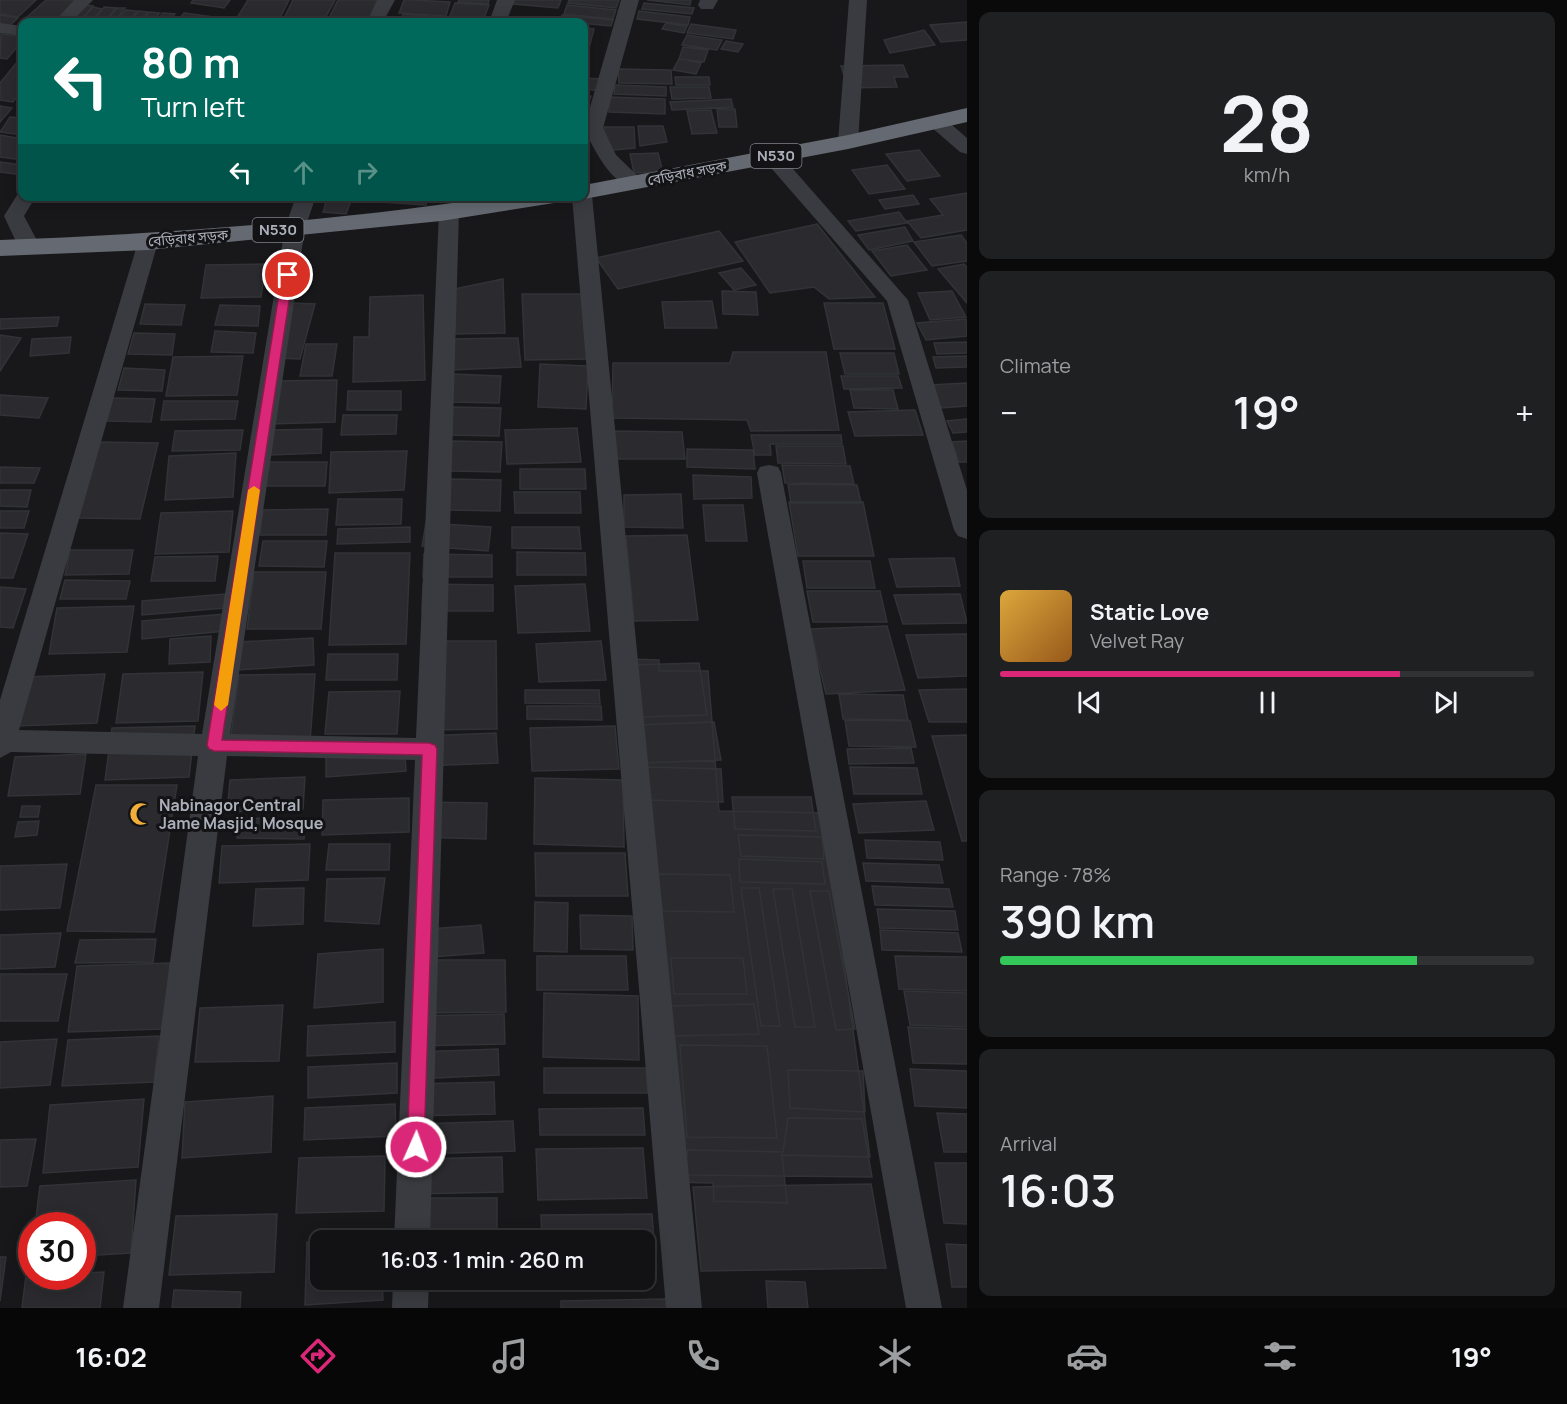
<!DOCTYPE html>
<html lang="en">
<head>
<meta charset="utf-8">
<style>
	body { margin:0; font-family:Manrope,"Noto Sans Bengali",sans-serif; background:#1f2022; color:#f1f3f6; height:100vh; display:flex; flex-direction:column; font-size:22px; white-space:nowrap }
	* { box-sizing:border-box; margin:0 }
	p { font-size:20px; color:#9c9ea0 }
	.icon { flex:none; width:33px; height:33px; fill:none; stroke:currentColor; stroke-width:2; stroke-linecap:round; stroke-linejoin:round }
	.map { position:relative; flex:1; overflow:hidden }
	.panel { display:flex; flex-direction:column; gap:12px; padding:12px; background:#0a0a0b; width:600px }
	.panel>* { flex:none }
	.top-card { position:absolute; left:18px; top:18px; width:570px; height:183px; border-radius:12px; box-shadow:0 3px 15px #0003,0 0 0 2px #313234; background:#00695c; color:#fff; overflow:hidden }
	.speed { position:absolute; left:18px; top:1212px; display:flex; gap:12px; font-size:30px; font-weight:700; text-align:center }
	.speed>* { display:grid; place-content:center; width:78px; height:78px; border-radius:50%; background:#121214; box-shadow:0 3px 15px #0003,0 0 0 2px #313234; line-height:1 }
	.speed .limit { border:9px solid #d22; background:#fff; color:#111 }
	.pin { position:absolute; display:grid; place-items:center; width:51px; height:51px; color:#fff; margin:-26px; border:3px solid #fff; border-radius:50%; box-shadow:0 2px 6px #0007 }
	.me { position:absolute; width:66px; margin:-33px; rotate:2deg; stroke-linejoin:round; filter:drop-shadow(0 0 4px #0008) }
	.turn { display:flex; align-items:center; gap:21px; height:126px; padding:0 24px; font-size:27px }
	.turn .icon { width:78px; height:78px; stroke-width:2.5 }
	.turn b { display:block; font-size:42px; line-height:51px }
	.lanes { display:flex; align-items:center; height:57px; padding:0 24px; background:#0003; justify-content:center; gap:30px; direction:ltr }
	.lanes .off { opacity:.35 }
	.big { font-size:45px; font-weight:600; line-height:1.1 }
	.panel .tile { flex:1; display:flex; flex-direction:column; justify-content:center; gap:9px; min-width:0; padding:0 21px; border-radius:12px; background:#1f2022 }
	.panel .dial { align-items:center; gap:0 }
	.dial b { font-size:78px; line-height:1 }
	.song { display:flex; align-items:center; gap:18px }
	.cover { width:72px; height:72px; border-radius:9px; background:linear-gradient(135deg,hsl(40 70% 55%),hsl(30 70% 35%)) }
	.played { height:6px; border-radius:3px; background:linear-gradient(90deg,#db2777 75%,#313234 75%) }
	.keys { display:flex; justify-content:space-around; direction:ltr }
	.heat { display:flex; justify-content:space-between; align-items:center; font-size:33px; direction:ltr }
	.charge { height:9px; border-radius:4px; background:linear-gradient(90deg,#34c759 78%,#313234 0) }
	.trip { position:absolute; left:310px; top:1230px; width:345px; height:60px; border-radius:12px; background:#121214; box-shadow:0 3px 15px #0003,0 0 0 2px #313234; font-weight:600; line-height:60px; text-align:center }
	.tabs { display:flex; height:96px; justify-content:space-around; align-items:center; background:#070708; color:#9c9ea0 }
	.tabs .icon { width:42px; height:42px }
	.tabs .active { color:#db2777 }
	.tabs b { font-size:27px; color:#f1f3f6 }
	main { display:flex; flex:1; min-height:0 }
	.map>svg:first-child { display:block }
	.building { fill:#2b2b2f; stroke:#323337; stroke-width:1.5 }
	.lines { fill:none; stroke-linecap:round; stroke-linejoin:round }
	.street { fill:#393b40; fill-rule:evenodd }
	.highway { fill:#656971; fill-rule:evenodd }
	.route { fill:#db2777; stroke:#8e194d; stroke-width:1.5 }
	.slow { fill:#f59e0b }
	.labels { text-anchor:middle; stroke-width:6; stroke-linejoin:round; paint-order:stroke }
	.far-street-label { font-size:14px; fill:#abb0ba; stroke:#131316 }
	.shield { fill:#131316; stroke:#7d8189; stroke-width:1.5 }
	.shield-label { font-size:15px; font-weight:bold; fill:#abb0ba }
	.poi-label { font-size:16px; font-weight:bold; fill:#abb0ba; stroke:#131316; text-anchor:start }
</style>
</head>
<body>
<main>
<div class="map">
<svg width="967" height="1308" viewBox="0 0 967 1308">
	<rect width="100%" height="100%" fill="#18181b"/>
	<path class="building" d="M0,0H36L18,17L0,14Z
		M46,0H81L59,22L25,19Z
		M193,0H230L224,8L191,3Z
		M248,0H289L279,20L238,16Z
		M293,0H335L323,22H282Z
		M338,0H379L369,22H327Z
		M404,0H414L450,2L446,16L399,13Z
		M459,0H489L488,4L458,2Z
		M514,0H561L558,8L513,4Z
		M569,0H619L616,8L568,3Z
		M647,0H691L690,5Z
		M455,3L489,5L483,21L449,18Z
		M644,3L694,8L692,14L642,9Z
		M81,4L93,6L79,22H66Z
		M567,5L616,10L613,19L564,14Z
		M93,7L102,9L91,22H80Z
		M104,7L116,8L104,22H92Z
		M117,8H125L114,22H105Z
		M126,10L137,11L128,22H115Z
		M139,11L148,12L140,22H129Z
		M639,11L690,17L688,25L637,19Z
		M149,12L160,13L152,22H141Z
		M163,13L175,14L169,22H156Z
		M184,13L222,18L218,22H176Z
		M403,14L442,18L440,22H400Z
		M0,15L18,18L8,27L0,26Z
		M562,15L613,20L611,26L560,21Z
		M967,22V40L941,42L930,25Z
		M666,23L687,26L684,33L662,29Z
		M691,24L736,30L733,39L687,33Z
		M584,28L594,29L587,56H584Z
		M924,30L935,45L890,53L884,40Z
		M1,34L22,37V41L7,59L0,58Z
		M687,35L722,40L717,50L682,45Z
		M726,41L743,44L738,52L721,49Z
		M683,47L708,50L704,62L679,59Z
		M22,56V90L13,102L0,100V83Z
		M679,59L701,63L696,74L673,70Z
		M903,65L908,77H894L897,87L848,88L841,66Z
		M618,69L671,70L672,84L619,83Z
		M675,77H709L710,85H676Z
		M584,78L603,79L600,91L584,89Z
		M615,85L666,87V96L614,94Z
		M670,87H709L711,98L672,99Z
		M584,95L591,96L585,115H584Z
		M609,97L665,99V114L609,112Z
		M731,99L733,107L672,110L670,102Z
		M0,106L12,108L0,122Z
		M717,109H735L737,127H719Z
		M711,110L717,133L692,134L687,111Z
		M10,117L22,118V135L0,132Z
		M638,126H663L667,142L640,146Z
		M604,127H634L635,148L604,151Z
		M0,135L22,139V160L0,157Z
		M919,150L940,176L907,181L886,154Z
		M658,153L663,172L634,173L630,154Z
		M0,162L22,165V175L0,172Z
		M887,165L905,189L869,194L852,170Z
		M967,193V230L921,238L907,221L943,215L930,199Z
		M913,195L919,204L885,209L879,200Z
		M382,196H415L427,197L426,205L381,202Z
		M327,199L351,201L346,214L323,212Z
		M899,212L907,223L856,231L848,221Z
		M817,224L875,297L829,299L814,287L770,293L735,242Z
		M905,227L913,241L869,250L858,235Z
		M719,231L743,261L618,289L596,258Z
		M961,235L967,243V261L932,266L914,242Z
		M907,245L927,270L891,276L872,251Z
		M266,264L261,297L201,298L206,265Z
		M964,264L967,267V303L938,269Z
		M741,268L756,285L734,290L719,273Z
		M503,279L505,333L454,334V289Z
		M722,291L756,292L758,315L723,314Z
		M952,291L966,317L930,320L918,293Z
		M522,294H585L590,359L525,360Z
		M423,295L425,380L353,382L354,337H369L370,297Z
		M712,301L717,328H665L662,302Z
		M292,303L315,304L300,359L276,358Z
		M824,303H883L895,349H834Z
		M145,304L185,305L181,325L140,324Z
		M220,305L260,306L258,326L215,325Z
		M59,317L57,326L0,329V319Z
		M966,319L967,336L926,340L917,323Z
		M215,331L256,333L253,353L211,352Z
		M134,333L175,334L172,355L128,354Z
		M0,335L21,338L0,371Z
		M71,337L69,353L30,356L32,339Z
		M518,338L521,367L452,370L450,339Z
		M967,342V353L937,354L934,343Z
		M306,344H337L332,376H300Z
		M733,352H826L839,430L751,431L747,420L612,418L613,363H730Z
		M840,353H894L899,374H845Z
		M243,356L237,395L166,396L173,357Z
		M967,356V367L936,368L933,357Z
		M540,364L588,366L586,409L538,407Z
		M124,368L165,370L162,391L118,390Z
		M453,374L501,376L499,403L451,402Z
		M841,376H898L902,388L844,389Z
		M337,380L335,422L271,424L275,381Z
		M967,383V406L941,408L930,385Z
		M850,390H893L898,409L854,408Z
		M348,391H401V410H347Z
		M0,395L48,398L39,418L0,415Z
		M113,398L155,399L151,422L107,421Z
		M164,401H238L235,419L161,420Z
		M452,407L501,408L499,436L450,435Z
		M915,410L923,435L855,436L848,412Z
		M343,415H397L396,434L341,435Z
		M967,419V432L953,433L947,421Z
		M577,428L581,462L507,464L505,430Z
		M322,429L321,453L270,455L272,430Z
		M243,430L240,450L172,451L175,431Z
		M614,431L682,432L685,459H616Z
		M751,435H841L842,444H770L771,455H755Z
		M452,441L502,442L500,472L450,471Z
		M967,441V462H959L952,442Z
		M98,442L158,443L140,519L77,518Z
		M776,446H843L846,464L778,463Z
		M687,449L753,450L755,469L687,467Z
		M407,451L404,490L329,493L331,452Z
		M236,453L233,497L165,500L169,456Z
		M264,462H327L325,486H261Z
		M782,465L850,466L854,484L785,483Z
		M0,467L40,468L34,483H0Z
		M520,469H585L586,489H520Z
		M693,475L751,477L752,498L694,499Z
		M451,479L501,480L500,511L448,510Z
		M788,484L857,485L861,503H791Z
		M0,490H31L27,507L0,506Z
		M514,492H580L581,513H515Z
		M681,494L683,528L624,527V495Z
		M338,499H402L401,524L336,525Z
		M789,502H863L874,556H798Z
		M703,505H743L747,541H706Z
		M328,509L326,535H260L263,510Z
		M0,511H29L24,528H0Z
		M233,511L229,552L155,554L161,513Z
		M426,523L491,527L488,551L422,546Z
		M410,527V542L337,544L338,529Z
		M512,527H579L581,549L512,548Z
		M0,533L28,534L13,578H0Z
		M687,535L698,620L634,621L626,536Z
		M263,541H327L324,567L259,566Z
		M70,550H133L129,574L65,575Z
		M517,552L585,553L586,575H517Z
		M335,553H410L406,644L329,645Z
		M424,554L492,555V577H423Z
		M218,556L215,581H151L155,557Z
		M954,558L960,586L897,587L889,559Z
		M803,561H870L875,588H807Z
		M254,572H326L321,629H247Z
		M65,580L130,581L126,599H60Z
		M423,584L493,585V611H422Z
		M585,584L590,631L518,633L515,586Z
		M0,587L26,589L13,628L0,627Z
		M807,591H880L887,622H813Z
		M225,594V608L142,615V601Z
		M960,594L967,623L903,624L894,595Z
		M134,606L127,652L49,654L57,608Z
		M225,614L226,631L142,639V621Z
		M887,626L905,690L826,694L810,629Z
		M967,634V676L918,678L906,635Z
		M211,636L210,662L169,664L170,639Z
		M313,638L314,665L238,670L239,642Z
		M428,641H496L497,729L426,730Z
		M601,641L606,680L539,682L536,644Z
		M328,654H398L397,680H326Z
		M627,659L659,660V671H708L719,811L824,813L870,1157L782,1155L787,1203L714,1201L713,1183L666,1182Z
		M699,663L707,715L639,717L632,665Z
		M203,672L198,721L116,723L123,674Z
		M105,674L97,723L15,726L25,677Z
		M315,674L310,742H230L239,675Z
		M967,689V722H929L919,690Z
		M525,690H599L600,704L525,703Z
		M400,691L397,734H325L329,692Z
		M839,694L903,695L908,720L843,719Z
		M527,706H601L602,720L527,719Z
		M845,720L910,721L916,747L849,746Z
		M714,722L721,760L642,763L637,725Z
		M195,726L189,777L105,780L112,728Z
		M615,726L619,769L532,771L530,728Z
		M496,733L498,763L424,766L423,736Z
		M967,735V841H962L932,736Z
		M404,740L406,771L326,777V745Z
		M911,748L914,763L849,764L847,749Z
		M86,754L80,794L8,796L15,757Z
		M647,767L721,769L723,802L647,800Z
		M850,767L917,768L922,794H854Z
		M305,777L303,809L227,812L230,780Z
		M535,778L623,780L624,847L534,844Z
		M96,785H177L154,932L67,931Z
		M732,797H811L816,831L735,829Z
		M409,798V832L322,835L323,800Z
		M926,801L934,830L859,833L853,804Z
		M419,802L487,803L486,839L415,837Z
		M22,806H40L38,817H20Z
		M239,818L306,819L304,839L237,838Z
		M39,821L37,835L15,837L18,822Z
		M738,835L822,837L824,859L741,856Z
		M865,840L940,842L943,860L867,858Z
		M310,844L308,880L219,883L222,846Z
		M329,844H390L389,870H326Z
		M535,853H625L628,896H536Z
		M739,859L822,862L825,884L740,882Z
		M863,863L939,865L943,883L866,881Z
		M67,864L60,908L0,910V866Z
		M657,874L730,875L734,912L660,911Z
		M385,878L379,924L325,921L327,879Z
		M872,886L949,889L953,907L875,905Z
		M304,888L303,924L253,926L256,889Z
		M741,888H759L780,1026H761Z
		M773,889H792L815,1027H795Z
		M810,891H829L855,1029L836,1030Z
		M535,902L568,903L567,952L534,951Z
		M877,909L955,911L958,930L880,928Z
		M580,915L632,916L633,950L581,949Z
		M481,925L484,953L418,958L416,930Z
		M880,930L958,933L962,952L882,950Z
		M61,933L55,967L0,969V935Z
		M156,939L153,962L75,963L80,940Z
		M383,949V1002L314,1008L318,954Z
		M537,956H626L628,990H537Z
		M895,956L967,957V991L899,989Z
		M671,958H743L747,994H674Z
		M417,960H505L506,1012L415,1013Z
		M170,963L163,1029L68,1032L77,966Z
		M0,974H67L58,1021H0Z
		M904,991L967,993V1027L910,1025Z
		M544,993L638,996L639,1060L543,1057Z
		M754,1004L759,1034L672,1036L669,1006Z
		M283,1005L279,1061L195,1062L200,1008Z
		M504,1014L505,1044L415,1046L416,1016Z
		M395,1022V1052L307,1056L308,1026Z
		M908,1027L967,1029V1064L913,1063Z
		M159,1036L154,1082L62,1086L68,1040Z
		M57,1039L50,1085L0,1088V1042Z
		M680,1045L767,1046L777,1138L687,1137Z
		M498,1049L499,1075L414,1079L413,1052Z
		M397,1063V1093L308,1098V1067Z
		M544,1068H646L648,1093H544Z
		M910,1069L967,1071V1108L915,1106Z
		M788,1070L863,1071L865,1112L790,1108Z
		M494,1082L495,1114L413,1116V1084Z
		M273,1096L271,1152L182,1158L185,1102Z
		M144,1099L138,1167L43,1173L50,1105Z
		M395,1104L396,1136L304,1140L305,1108Z
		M643,1108L645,1135H540L539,1109Z
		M937,1113L967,1114V1152H944Z
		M788,1118L862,1119L872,1177L683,1175L688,1150L783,1152Z
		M513,1121L515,1151L418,1154L417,1124Z
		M36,1139L27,1186L0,1187V1140Z
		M643,1148L647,1198L538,1200L536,1149Z
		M385,1156L384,1211L296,1213L299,1158Z
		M502,1157L503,1192L416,1194V1159Z
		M935,1163H967V1224L944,1223Z
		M136,1180L131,1253L82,1256V1226H35L40,1186Z
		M871,1184L886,1268L701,1271L693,1187Z
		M414,1198H497V1232L413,1233Z
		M277,1214L274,1272L169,1275L176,1216Z
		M652,1214L656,1267L645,1268V1240H542L541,1215Z
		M381,1235V1240H326Z
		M321,1241V1280H382L383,1300L305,1305L307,1242Z
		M946,1244L967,1245V1287H952Z
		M0,1257H6L0,1301Z
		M104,1272L100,1308H22L26,1275L82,1276V1273Z
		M766,1281L805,1282L808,1308H768Z
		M174,1290L241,1292L240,1308H172Z
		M667,1299L668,1308H561V1301Z"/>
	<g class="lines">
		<path class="street" d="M74,0H93L71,22H54Z
			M377,0H395L383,22H367Z
			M497,0H515L506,22H489Z
			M621,0H639L603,128L616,155L645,183L642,187C615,194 593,148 584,128Z
			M700,0H718L713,9H701L698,5Z
			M849,0H867L858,142L855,146H841L838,142Z
			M0,23L22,26V36L0,33Z
			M937,116L944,118L967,138V154L960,152L930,126L927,122L930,118Z
			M772,151L779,153L908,300L967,490V539L958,536L954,530L887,301L765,161L762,157L765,153Z
			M584,190L589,192L592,196L702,1308H666L572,196H584Z
			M22,191V196H36L24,216L41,248L37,252L30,254L23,252L19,248L4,216L19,192Z
			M296,196H316L305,228L230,734L416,738L439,212L442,208H456L459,212L430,1240H394L415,760L227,756L159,1308H123L198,756L11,752L0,758V700L138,242L141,238L148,236L155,238L158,242L19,730L202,734L285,228Z
			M769,465L778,467L781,473L942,1308H906L757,473L760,467Z
			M393,1280H429L428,1308H392Z"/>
		<path class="highway" d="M967,108V122L848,149L584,199L575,196H584V185L848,135Z
			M501,196H566L563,201L554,203L441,221L148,250L0,256V240C167,234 335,221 501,196Z"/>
	</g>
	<path class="route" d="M288,272L293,275L222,740L429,743L435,745L437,749L424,1147L422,1153L416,1155L409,1153L407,1147L422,755L214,751L209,749L207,745L282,275Z"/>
	<path class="slow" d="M254,486L260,490L228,705L221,711L214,705L248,490Z"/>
	<defs>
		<g id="mosque-bare" transform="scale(1.8)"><path d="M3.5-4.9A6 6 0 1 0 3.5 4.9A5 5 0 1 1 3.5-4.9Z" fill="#f1ae3a" stroke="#131316" stroke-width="2.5" paint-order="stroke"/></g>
	</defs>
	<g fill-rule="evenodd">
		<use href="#mosque-bare" x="141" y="814"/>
	</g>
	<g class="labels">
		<g class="far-street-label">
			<text transform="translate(687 173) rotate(-11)" y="5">বেড়িবাধ সড়ক</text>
			<text transform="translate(188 238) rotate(-5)" y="5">বেড়িবাধ সড়ক</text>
		</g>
		<g class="shield">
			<rect x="750.5" y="144" width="51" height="24" rx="4.5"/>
			<rect x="252.5" y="218" width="51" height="24" rx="4.5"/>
		</g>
		<g class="shield-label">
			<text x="776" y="161">N530</text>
			<text x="278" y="235">N530</text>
		</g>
		<g class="poi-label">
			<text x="159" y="811">Nabinagor Central<tspan x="159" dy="18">Jame Masjid, Mosque</tspan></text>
		</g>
	</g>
</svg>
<div class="speed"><div class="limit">30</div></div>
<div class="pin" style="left:288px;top:275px;background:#d93025"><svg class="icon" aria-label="arrive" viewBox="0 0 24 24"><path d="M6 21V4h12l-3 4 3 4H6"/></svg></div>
<svg class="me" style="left:416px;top:1147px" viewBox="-20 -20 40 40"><circle r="17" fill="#db2777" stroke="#fff" stroke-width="3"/><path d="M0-11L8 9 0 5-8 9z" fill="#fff"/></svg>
<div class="trip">16:03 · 1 min · 260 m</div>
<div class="top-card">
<div class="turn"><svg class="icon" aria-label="left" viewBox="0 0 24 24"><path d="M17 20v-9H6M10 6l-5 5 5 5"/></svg><div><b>80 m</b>Turn left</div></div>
<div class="lanes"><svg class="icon" aria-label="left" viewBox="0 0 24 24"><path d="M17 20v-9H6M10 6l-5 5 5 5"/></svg><svg class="icon off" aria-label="ahead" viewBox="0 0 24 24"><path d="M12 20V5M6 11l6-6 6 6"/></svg><svg class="icon off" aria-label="right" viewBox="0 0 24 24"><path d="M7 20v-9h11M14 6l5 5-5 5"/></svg></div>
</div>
</div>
<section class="panel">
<div class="tile dial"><b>28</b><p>km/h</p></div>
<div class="tile"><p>Climate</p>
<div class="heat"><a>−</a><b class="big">19°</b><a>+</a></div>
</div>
<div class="tile">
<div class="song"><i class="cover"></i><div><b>Static Love</b><p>Velvet Ray</p></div></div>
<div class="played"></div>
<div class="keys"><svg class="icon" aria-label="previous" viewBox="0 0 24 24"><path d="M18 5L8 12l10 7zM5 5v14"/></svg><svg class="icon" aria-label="pause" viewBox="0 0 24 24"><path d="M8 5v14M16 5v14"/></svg><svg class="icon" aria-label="next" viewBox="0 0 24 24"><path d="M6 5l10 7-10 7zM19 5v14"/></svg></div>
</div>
<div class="tile"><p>Range · 78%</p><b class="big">390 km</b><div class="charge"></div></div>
<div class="tile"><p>Arrival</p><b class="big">16:03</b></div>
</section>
</main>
<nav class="tabs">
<b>16:02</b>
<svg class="icon active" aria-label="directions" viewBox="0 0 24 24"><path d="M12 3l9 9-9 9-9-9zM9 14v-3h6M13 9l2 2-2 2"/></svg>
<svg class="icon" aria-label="music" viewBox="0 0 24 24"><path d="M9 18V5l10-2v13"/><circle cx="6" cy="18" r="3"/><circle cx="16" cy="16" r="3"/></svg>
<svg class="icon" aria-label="phone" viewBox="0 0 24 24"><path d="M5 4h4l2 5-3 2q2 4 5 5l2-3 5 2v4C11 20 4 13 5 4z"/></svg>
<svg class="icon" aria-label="climate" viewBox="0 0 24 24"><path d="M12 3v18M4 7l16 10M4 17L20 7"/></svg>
<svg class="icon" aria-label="car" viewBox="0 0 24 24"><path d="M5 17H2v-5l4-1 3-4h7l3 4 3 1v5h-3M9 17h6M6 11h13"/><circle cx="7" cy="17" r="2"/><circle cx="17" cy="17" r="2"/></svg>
<svg class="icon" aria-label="filters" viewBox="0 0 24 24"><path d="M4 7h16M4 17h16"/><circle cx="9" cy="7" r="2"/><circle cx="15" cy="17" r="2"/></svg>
<b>19°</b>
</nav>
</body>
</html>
